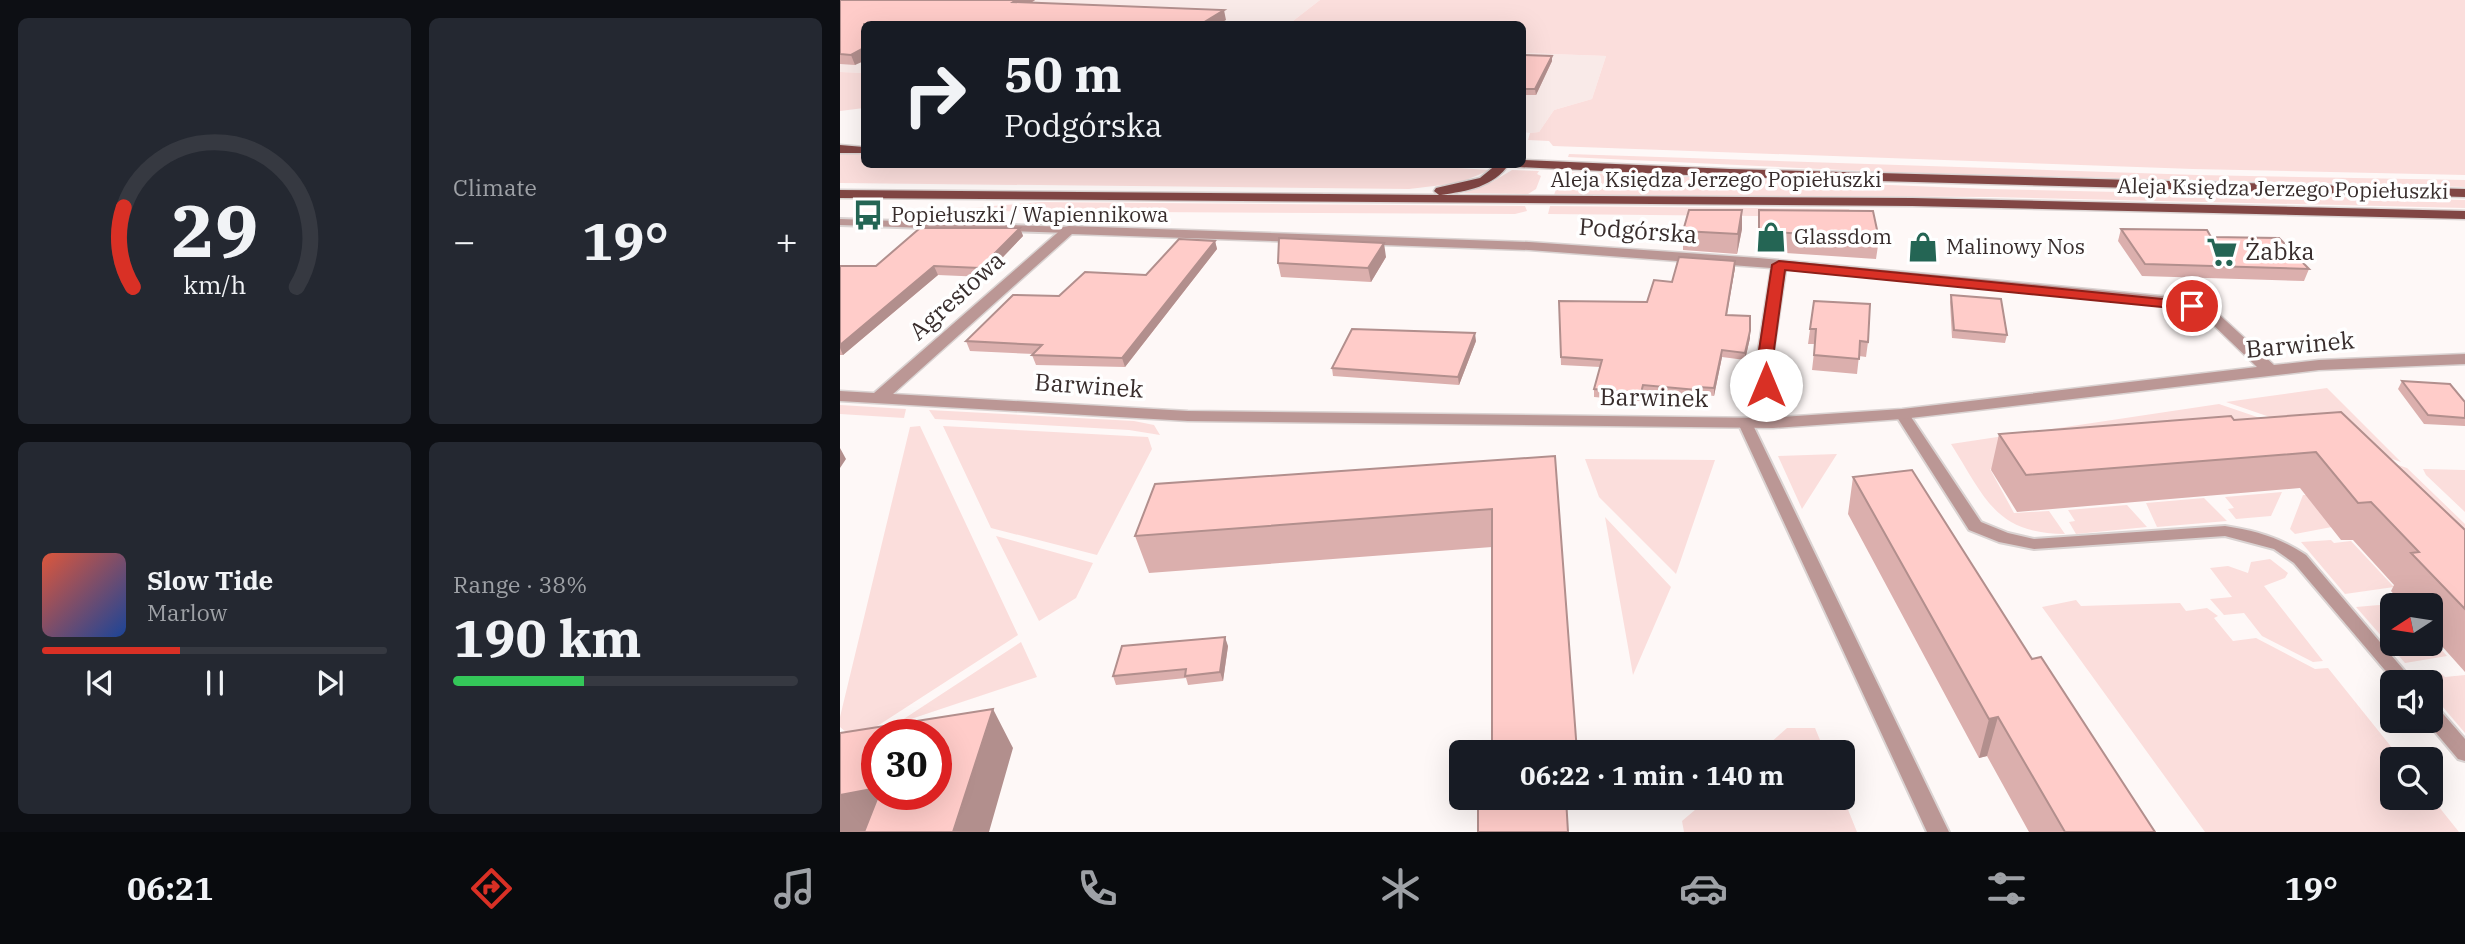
<!DOCTYPE html>
<html lang="en">
<head>
<meta charset="utf-8">
<style>
	body { margin:0; font-family:"IBM Plex Serif",serif; background:#242831; color:#f1f3f6; height:100vh; display:flex; flex-direction:column; font-size:26px; white-space:nowrap }
	* { box-sizing:border-box; margin:0 }
	p { font-size:23px; color:#9ea1a6 }
	.icon { flex:none; width:38px; height:38px; fill:none; stroke:currentColor; stroke-width:2; stroke-linecap:round; stroke-linejoin:round }
	.map { position:relative; flex:1; overflow:hidden }
	.details { display:flex; flex-direction:column; gap:18px; padding:18px; background:#0d0f14; width:840px }
	.details>* { flex:none }
	.guide { position:absolute; left:21px; top:21px; width:665px; height:147px; border-radius:10px; box-shadow:0 7px 28px #0002; background:#171b24; color:#f1f3f6; overflow:hidden }
	.needle { width:46px; rotate:258deg }
	.tools { position:absolute; left:1540px; top:593px; display:grid; gap:14px }
	.tools a { display:grid; place-items:center; width:63px; height:63px; border-radius:10px; background:#171b24; box-shadow:0 7px 28px #0002; font-size:35px }
	.speed { position:absolute; left:21px; top:719px; display:flex; gap:14px; font-size:35px; font-weight:700; text-align:center }
	.speed>* { display:grid; place-content:center; width:91px; height:91px; border-radius:50%; background:#171b24; box-shadow:0 7px 28px #0002; line-height:1 }
	.speed .limit { border:10px solid #d22; background:#fff; color:#111 }
	.pin { position:absolute; display:grid; place-items:center; width:60px; height:60px; color:#fff; margin:-30px; border:4px solid #fff; border-radius:50%; box-shadow:0 2px 7px #0007 }
	.me { position:absolute; width:77px; margin:-38px; rotate:0deg; stroke-linejoin:round; filter:drop-shadow(0 0 5px #0008) }
	.turn { display:flex; align-items:center; gap:24px; height:147px; padding:0 28px; font-size:32px }
	.turn .icon { width:91px; height:91px; stroke-width:2.5 }
	.turn b { display:block; font-size:49px; line-height:60px }
	.big { font-size:52px; font-weight:700; line-height:1.1 }
	.details .card { flex:1; display:flex; flex-direction:column; justify-content:center; gap:10px; min-width:0; padding:0 24px; border-radius:10px; background:#242831 }
	.details .dial { align-items:center; gap:0 }
	.dial svg { height:182px; overflow:visible; fill:none; stroke:#363941; stroke-width:7; stroke-linecap:round; text-anchor:middle }
	.dial text { fill:#f1f3f6; stroke:none }
	.song { display:flex; align-items:center; gap:21px }
	.cover { width:84px; height:84px; border-radius:10px; background:linear-gradient(135deg,hsl(10 70% 55%),hsl(220 70% 35%)) }
	.played { height:7px; border-radius:4px; background:linear-gradient(90deg,#d93025 40%,#363941 40%) }
	.keys { display:flex; justify-content:space-around; direction:ltr }
	.heat { display:flex; justify-content:space-between; align-items:center; font-size:38px; direction:ltr }
	.charge { height:10px; border-radius:5px; background:linear-gradient(90deg,#34c759 38%,#363941 0) }
	.details .tiles { flex:1; display:grid; gap:18px; grid-template-columns:repeat(2,1fr) }
	.trip { position:absolute; left:609px; top:740px; width:406px; height:70px; border-radius:10px; background:#171b24; box-shadow:0 7px 28px #0002; font-weight:700; line-height:70px; text-align:center }
	.tabs { display:flex; height:112px; justify-content:space-around; align-items:center; background:#090b0e; color:#9ea1a6 }
	.tabs .icon { width:49px; height:49px }
	.tabs .current { color:#d93025 }
	.tabs b { font-size:32px; color:#f1f3f6 }
	main { display:flex; flex:1; min-height:0 }
	.map>svg:first-child { display:block }
	.built { fill:#f9eae8 }
	.green { fill:#fbdedc }
	.lines { fill:none; stroke-linecap:round; stroke-linejoin:round }
	.lane-casing { stroke:#dad3d2; stroke-width:4 }
	.street-casing { stroke:#dad3d2; stroke-width:3 }
	.primary-casing { stroke:#dad3d2; stroke-width:3 }
	.lane { fill:#bb9795; fill-rule:evenodd }
	.street { fill:#bb9795; fill-rule:evenodd }
	.primary { fill:#814644; fill-rule:evenodd }
	.wall { fill:#dbafad }
	.shaded-wall { fill:#b28f8d }
	.building { fill:#ffccc9; stroke:#b28f8d; stroke-width:2 }
	.route { fill:#d93025; stroke:#8d1f18; stroke-width:2 }
	.labels { text-anchor:middle; stroke-width:7; stroke-linejoin:round; paint-order:stroke }
	.far-street-label { font-size:21px; fill:#382d2c; stroke:#fff }
	.far-poi-label { font-size:21px; fill:#382d2c; stroke:#fff; text-anchor:start }
	.street-label { font-size:24px; fill:#382d2c; stroke:#fff }
	.poi-label { font-size:24px; fill:#382d2c; stroke:#fff; text-anchor:start }
</style>
</head>
<body>
<main>
<section class="details">
<div class="tiles">
<div class="card dial"><svg viewBox="0 0 100 80">
<path d="M14 69A42 42 0 1 1 86 69"/>
<path d="M14 69A42 42 0 0 1 10 34" stroke="#d93025"/>
<text x="50" y="56" font-size="32" font-weight="700">29</text>
<text x="50" y="72" font-size="11">km/h</text>
</svg></div>
<div class="card"><p>Climate</p>
<div class="heat"><a>−</a><b class="big">19°</b><a>+</a></div>
</div>
<div class="card">
<div class="song"><i class="cover"></i><div><b>Slow Tide</b><p>Marlow</p></div></div>
<div class="played"></div>
<div class="keys"><svg class="icon" aria-label="previous" viewBox="0 0 24 24"><path d="M18 5L8 12l10 7zM5 5v14"/></svg><svg class="icon" aria-label="pause" viewBox="0 0 24 24"><path d="M8 5v14M16 5v14"/></svg><svg class="icon" aria-label="next" viewBox="0 0 24 24"><path d="M6 5l10 7-10 7zM19 5v14"/></svg></div>
</div>
<div class="card"><p>Range · 38%</p><b class="big">190 km</b><div class="charge"></div></div>
</div>
</section>
<div class="map">
<svg width="1625" height="832" viewBox="0 0 1625 832">
	<rect width="100%" height="100%" fill="#fef8f7"/>
	<path class="built" d="M0,0H480L449,24H24V73L0,72Z
		M682,53L766,56L752,99L714,110L699,132L690,133L683,132Z"/>
	<path class="green" d="M480,0H1625V175L1353,169L713,146L709,141L688,140L690,133L699,132L714,110L752,99L766,56L683,53L682,24H449Z
		M0,72L24,73V108L0,111Z
		M0,152L24,153V164H551L650,170L619,183L569,189L0,183Z
		M729,154L1358,175L1625,180V187L1045,172L728,157Z
		M672,170L699,171L697,174L701,176L696,189L688,194L623,193L652,182Z
		M722,172L1148,189L1625,200V208L1151,197L714,195Z
		M201,202L685,206L687,211L675,214L124,211L128,208Z
		M710,206L1009,209L1012,217L708,214Z
		M1487,388L1561,462L1386,402Z
		M1379,404L1567,468L1625,524V587L1486,446L1150,469L1174,513L1209,511L1225,534C1155,534 1144,496 1111,444Z
		M0,405L66,409L64,418L0,414Z
		M89,410L294,421L314,425L320,435L289,430L95,419Z
		M80,426L178,635L28,732L12,737L0,727V717L70,427Z
		M103,426L308,437L312,449L257,555L151,528Z
		M997,454L962,509L938,456Z
		M745,459L875,460L836,574L759,497Z
		M1583,469L1625,470V512L1586,475Z
		M1442,492L1431,516L1396,519L1388,509L1394,508L1385,497Z
		M1463,495H1469L1497,526L1455,534L1450,529Z
		M1364,498L1387,521L1317,527L1306,503Z
		M1287,505L1307,527L1236,534L1229,522L1235,521L1228,510Z
		M765,517L831,587L793,675Z
		M156,536L253,563L236,598L199,621Z
		M1491,540L1494,543L1511,541L1554,587L1505,594L1461,542Z
		M1430,559L1448,573L1445,578L1424,586L1483,661L1473,662L1422,636L1404,613L1384,615L1370,599L1392,597L1370,568L1388,566L1408,573L1411,562Z
		M1236,600L1241,606L1340,603L1346,611L1367,608L1378,616L1374,618L1393,641L1416,638L1475,669L1488,668L1561,759L1552,760V798L1591,797L1619,832H1365L1202,607Z
		M1551,604L1552,644H1591V638L1607,656L1565,663L1516,607Z
		M181,642L197,677L56,724Z
		M1602,674L1605,677L1625,675V733L1591,693V682H1582L1576,676Z
		M947,728H975L985,752H920Z
		M1003,797L1017,832H844L842,821L869,798Z"/>
	<g class="lines">
		<g class="lane-casing">
			<path id="lane" d="M0,219L229,227L234,230L229,233L0,225Z
				M1062,410L1067,411L1141,522L1168,533L1194,539L1385,526C1416,531 1439,537 1466,555L1574,682H1555L1454,563L1434,549L1385,536L1194,549L1159,542L1129,530L1055,414Z
				M905,419L912,423L1109,832H1087L898,423Z
				M1591,705L1598,708L1625,739V761L1618,759L1586,721H1591Z"/>
		</g>
		<g class="street-casing">
			<path id="street" d="M229,226L689,242L918,258L1342,298L1373,309L1434,365L1479,360L1625,354V364L1479,370L1062,419L933,428L348,421L0,401V391L34,393L224,227ZM232,234L689,250L931,268L917,357L924,418L348,411L53,394ZM946,269L1340,307L1363,315L1417,367L1062,409L941,417L933,357Z"/>
		</g>
		<g class="primary-casing">
			<path id="primary" d="M0,145L24,147V153H0Z
				M682,160L890,169L1625,189V197L890,177L678,167L676,164H682Z
				M657,164H669C654,187 627,191 601,195L1072,198L1625,211V219L1072,206L0,198V190L599,195L594,191L596,188L640,178Z"/>
		</g>
		<use href="#lane" class="lane"/>
		<use href="#street" class="street"/>
		<use href="#primary" class="primary"/>
	</g>
	<path class="wall" d="M0,0H195L191,3L386,20L24,24L15,65L0,64Z
		M682,55L712,61L696,95H682Z
		M919,210L1039,239L1036,259L917,251Z
		M180,228L183,236L144,277L98,275L3,355H0V266H36Z
		M902,229L897,254L843,250V231Z
		M1281,229L1371,237L1469,269L1464,281L1302,276L1278,241Z
		M375,241L377,249L285,367L196,365L192,355L194,354L130,351L126,341L219,296L306,275Z
		M546,257L531,282L441,277L438,263Z
		M895,268L887,315L910,338L905,360L882,357L874,396L857,394V398L803,393L801,401L754,397V389L760,367L721,365L719,301L807,302L832,282Z
		M1111,295L1167,335L1165,343L1112,338L1110,302Z
		M974,301L1028,342L1026,357L1019,356L1017,374L972,370L975,344H968Z
		M636,341L619,385L493,376L492,368Z
		M1562,381L1625,402V426L1584,424L1558,389Z
		M1501,412L1625,530V672L1591,634V606H1564L1551,591L1554,585L1513,540H1501L1460,488L1177,512L1151,470L1159,434L1394,420Z
		M715,456L652,547L309,573L295,536Z
		M1013,477L1192,659L1315,832H1189L1147,756L1139,758L1008,514Z
		M388,646L383,681L348,685L346,678L276,685L273,676Z"/>
	<path class="shaded-wall" d="M176,0H195L176,12L173,2Z
		M384,10L386,20L379,24H361Z
		M24,48V61L15,65L11,55Z
		M712,56V61L696,95L695,89Z
		M902,210V229L897,254L898,234Z
		M180,228L183,236L144,277L140,268Z
		M375,241L377,249L285,367L282,358Z
		M544,243L546,257L531,282L528,268Z
		M895,261V268L885,322L886,315Z
		M94,266L98,275L3,355L0,348V345Z
		M910,331V338L905,360V353Z
		M635,333L636,341L619,385L618,377Z
		M882,350V357L874,396V388Z
		M0,448L6,459L0,468Z
		M385,637L388,646L383,681L380,672Z
		M153,709L173,748L149,832H113Z
		M1158,717L1147,756L1139,758L1149,719Z
		M37,788V794H47L36,832H0V795Z"/>
	<path class="building" d="M0,0H176L173,2L384,10L361,24H24V48L11,55L0,54Z
		M682,55L712,56L695,89H682Z
		M849,210H902L898,234L843,231Z
		M919,210L1033,211L1039,239L919,231Z
		M80,228H180L140,268L94,266L0,345V266H36Z
		M1281,229L1367,230L1371,237L1439,238L1469,269L1305,264Z
		M439,238L544,243L528,268L438,263Z
		M339,239L375,241L282,358L192,355L202,345L126,341L173,295L219,296L245,272L306,275Z
		M839,257L895,261L886,315L910,316V331L905,353L882,350L874,388L858,387L857,390L803,385L801,393L754,389L762,360L721,357L719,301L807,302L814,280L832,282Z
		M1111,295L1161,299L1167,335L1114,330Z
		M974,301L1030,304L1028,342L1020,341L1019,359L974,355L976,329H970Z
		M512,329L635,333L618,377L492,368Z
		M1562,381L1610,384L1625,402V418L1588,415Z
		M1501,412L1625,530V609L1571,553L1579,552L1531,502L1518,503L1476,452L1186,475L1159,434L1391,416L1394,420Z
		M715,456L737,752H652V509L295,536L315,484Z
		M1072,470L1192,659L1201,657L1315,832H1225L1158,717L1149,719L1013,477Z
		M385,637L380,672L345,676L346,669L273,676L282,646Z
		M153,709L113,832H24L39,794H96V735H37V788L0,795V733Z
		M638,798H726L728,832H638Z"/>
	<path class="route" d="M939,261L1352,302L1359,306L1352,310L945,270L933,357L934,385L926,390L919,385L918,357L932,265Z"/>
	<defs>
		<g id="bus-bare" transform="scale(2.415)"><path d="M-5-6H5V4H4V6H2V4H-2V6H-4V4H-5ZM-3.5-4V0h7V-4ZM-3.5 1.2v1.5H-2V1.2ZM2 1.2v1.5H3.5V1.2Z" fill="#246554" stroke="#fff" stroke-width="2.5" paint-order="stroke"/></g>
		<g id="shop-bare" transform="scale(2.415)"><path d="M-5-2.5h2.3a2.7 3.5 0 0 1 5.4 0H5L5.5 6h-11ZM-1.5-2.5h3a1.5 2.3 0 0 0-3 0Z" fill="#246554" stroke="#fff" stroke-width="2.5" paint-order="stroke"/></g>
		<g id="supermarket-bare" transform="scale(2.415)"><path d="M-6-5.5h2.5l.6 2H6L4.5 2H-2.5L-4.4-4H-6ZM-1.5 3.2a1.3 1.3 0 1 0 .1 0ZM3 3.2a1.3 1.3 0 1 0 .1 0Z" fill="#246554" stroke="#fff" stroke-width="2.5" paint-order="stroke"/></g>
	</defs>
	<g fill-rule="evenodd">
		<use href="#bus-bare" x="28" y="215"/>
		<use href="#shop-bare" x="931" y="237"/>
		<use href="#shop-bare" x="1083" y="247"/>
		<use href="#supermarket-bare" x="1382" y="252"/>
	</g>
	<g class="labels">
		<g class="far-street-label">
			<text x="876" y="187">Aleja Księdza Jerzego Popiełuszki</text>
			<text transform="translate(1443 189) rotate(1)" y="7">Aleja Księdza Jerzego Popiełuszki</text>
		</g>
		<g class="far-poi-label">
			<text x="51" y="222">Popiełuszki / Wapiennikowa</text>
			<text x="954" y="244">Glassdom</text>
			<text x="1106" y="254">Malinowy Nos</text>
		</g>
		<g class="street-label">
			<text transform="translate(798 231) rotate(4)" y="8">Podgórska</text>
			<text transform="translate(117 296) rotate(-42)" y="8">Agrestowa</text>
			<text transform="translate(1460 345) rotate(-5)" y="8">Barwinek</text>
			<text transform="translate(249 386) rotate(4)" y="8">Barwinek</text>
			<text transform="translate(814 398) rotate(1)" y="8">Barwinek</text>
		</g>
		<g class="poi-label">
			<text x="1405" y="260">Żabka</text>
		</g>
	</g>
</svg>
<div class="tools">
<a><svg class="needle" viewBox="-14 -14 28 28"><path d="M0-13l5 13h-10z" fill="#e53935"/><path d="M0 13l5-13h-10z" fill="#9ea1a6"/></svg></a>
<a><svg class="icon" aria-label="sound" viewBox="0 0 24 24"><path d="M4 9h4l5-4v14l-5-4H4zM17 9q2 3 0 6"/></svg></a>
<a><svg class="icon" aria-label="search" viewBox="0 0 24 24"><circle cx="10" cy="10" r="6"/><path d="M15 15l6 6"/></svg></a>
</div>
<div class="speed"><div class="limit">30</div></div>
<div class="pin" style="left:1352px;top:306px;background:#d93025"><svg class="icon" aria-label="arrive" viewBox="0 0 24 24"><path d="M6 21V4h12l-3 4 3 4H6"/></svg></div>
<svg class="me" style="left:926px;top:385px" viewBox="-20 -20 40 40"><circle r="19" fill="#fff"/><path d="M0-13L10 11 0 6-10 11z" fill="#d93025"/></svg>
<div class="trip">06:22 · 1 min · 140 m</div>
<div class="guide">
<div class="turn"><svg class="icon" aria-label="right" viewBox="0 0 24 24"><path d="M7 20v-9h11M14 6l5 5-5 5"/></svg><div><b>50 m</b>Podgórska</div></div>
</div>
</div>
</main>
<nav class="tabs">
<b>06:21</b>
<svg class="icon current" aria-label="directions" viewBox="0 0 24 24"><path d="M12 3l9 9-9 9-9-9zM9 14v-3h6M13 9l2 2-2 2"/></svg>
<svg class="icon" aria-label="music" viewBox="0 0 24 24"><path d="M9 18V5l10-2v13"/><circle cx="6" cy="18" r="3"/><circle cx="16" cy="16" r="3"/></svg>
<svg class="icon" aria-label="phone" viewBox="0 0 24 24"><path d="M5 4h4l2 5-3 2q2 4 5 5l2-3 5 2v4C11 20 4 13 5 4z"/></svg>
<svg class="icon" aria-label="climate" viewBox="0 0 24 24"><path d="M12 3v18M4 7l16 10M4 17L20 7"/></svg>
<svg class="icon" aria-label="car" viewBox="0 0 24 24"><path d="M5 17H2v-5l4-1 3-4h7l3 4 3 1v5h-3M9 17h6M6 11h13"/><circle cx="7" cy="17" r="2"/><circle cx="17" cy="17" r="2"/></svg>
<svg class="icon" aria-label="filters" viewBox="0 0 24 24"><path d="M4 7h16M4 17h16"/><circle cx="9" cy="7" r="2"/><circle cx="15" cy="17" r="2"/></svg>
<b>19°</b>
</nav>
</body>
</html>
